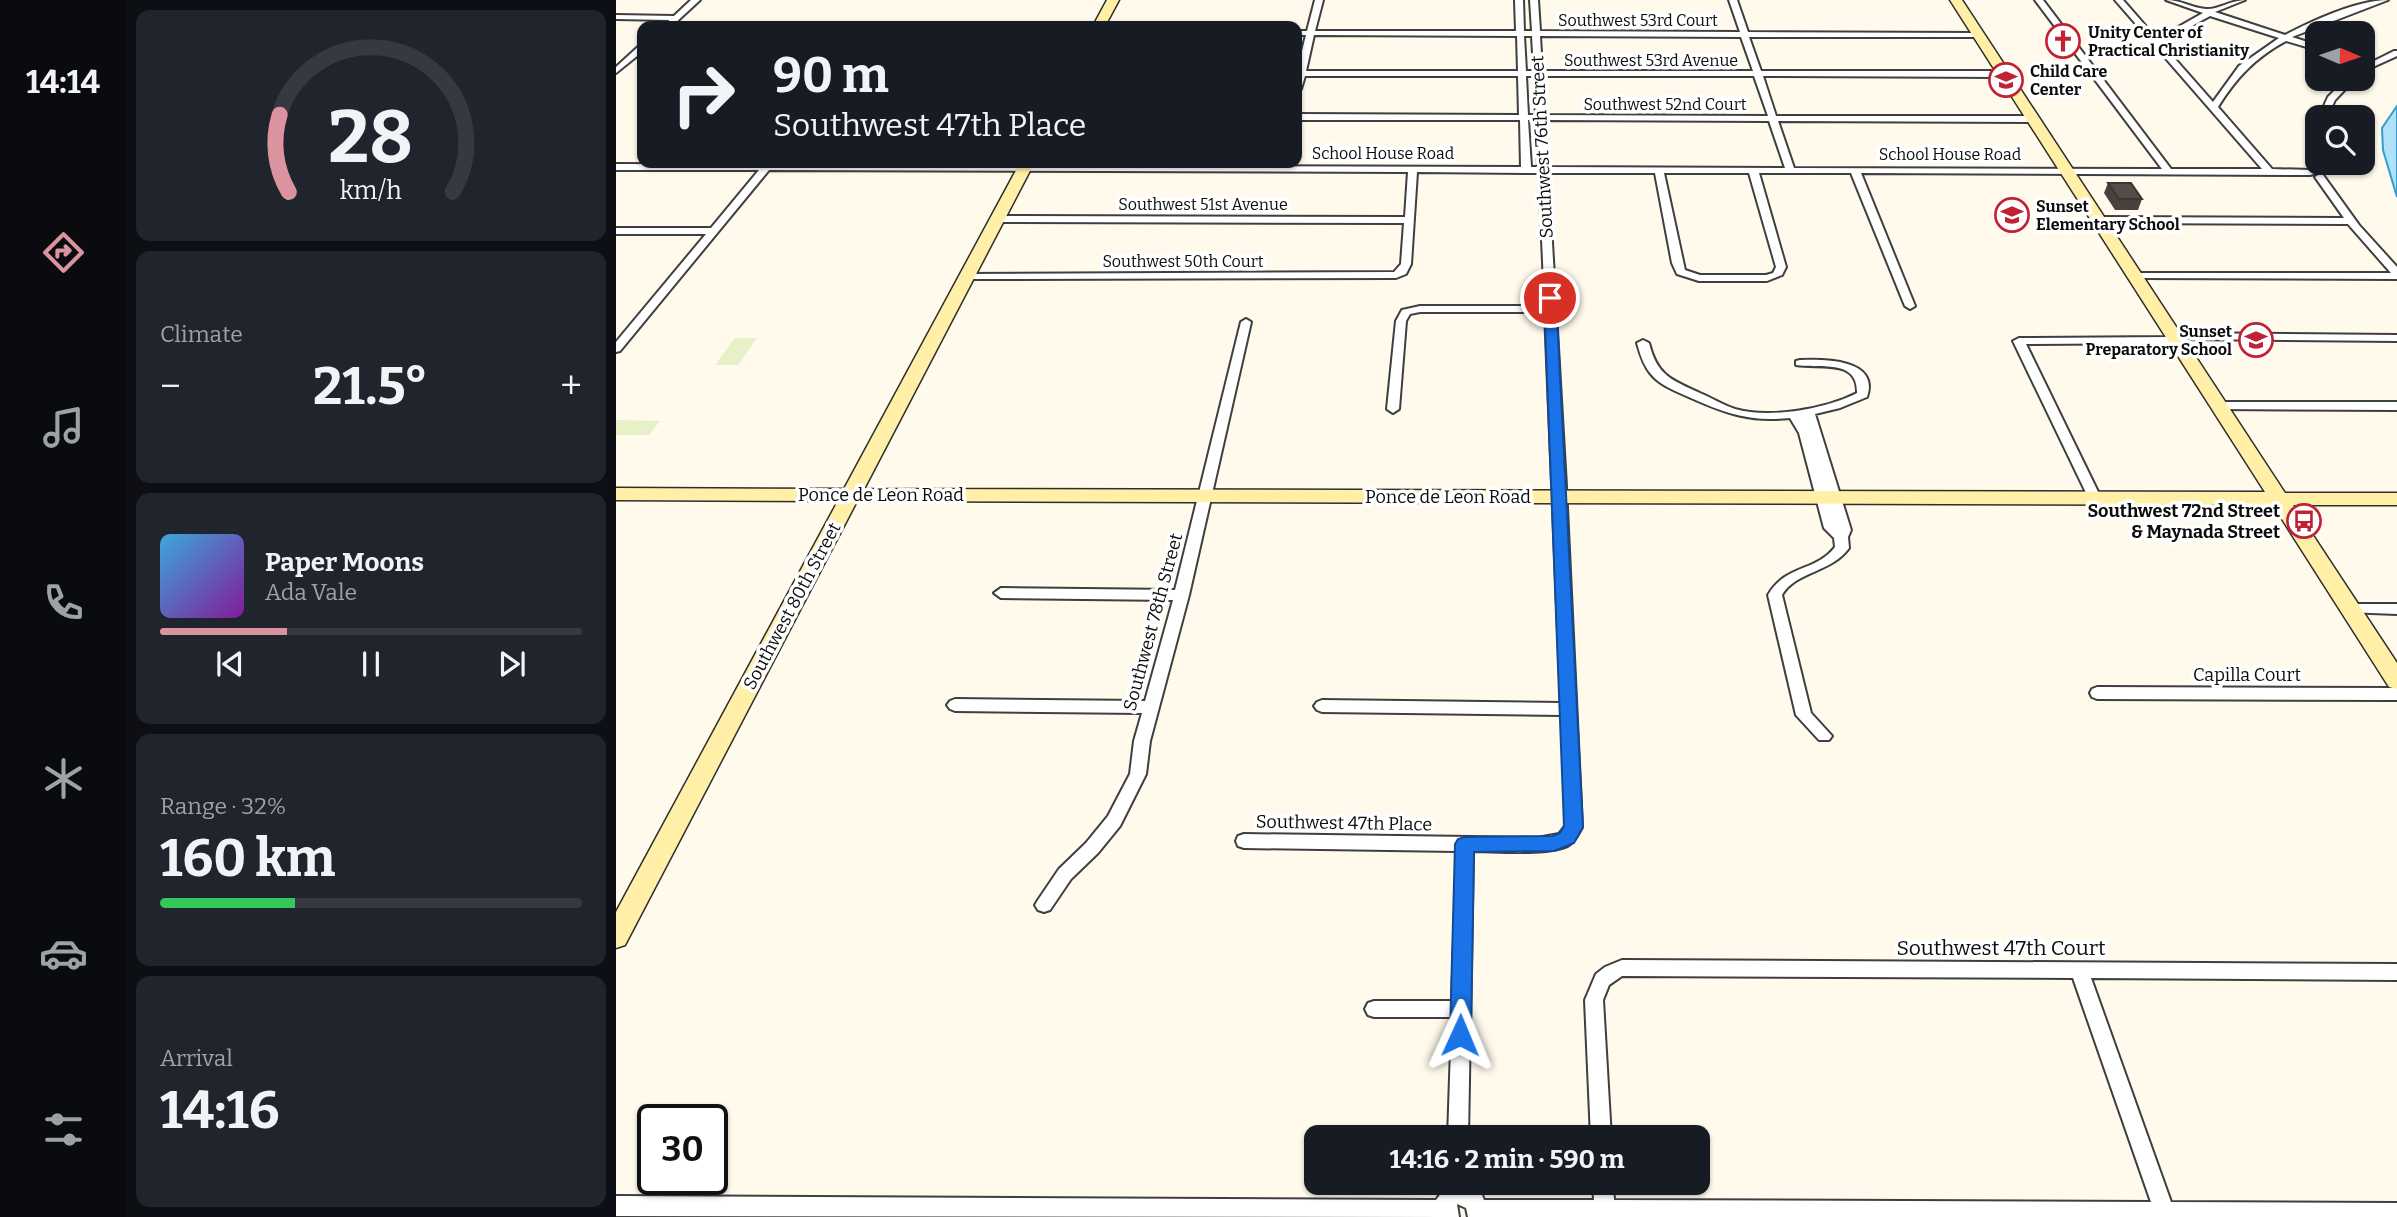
<!DOCTYPE html>
<html lang="en">
<head>
<meta charset="utf-8">
<style>
	body { margin:0; font-family:Bitter,serif; background:#20242c; color:#f1f3f6; height:100vh; display:flex; flex-direction:column; font-size:26px; white-space:nowrap }
	* { box-sizing:border-box; margin:0 }
	p { font-size:23px; color:#9ea1a6 }
	.icon { flex:none; width:38px; height:38px; fill:none; stroke:currentColor; stroke-width:2; stroke-linecap:round; stroke-linejoin:round }
	.map { position:relative; flex:1; overflow:hidden }
	.sheet { display:flex; flex-direction:column; gap:10px; padding:10px; background:#0d0f14; width:490px }
	.sheet>* { flex:none }
	.guide { position:absolute; left:21px; top:21px; width:665px; height:147px; border-radius:14px; box-shadow:0 2px 5px #0004; background:#171b24; color:#f1f3f6; overflow:hidden }
	.needle { width:46px; rotate:92deg }
	.fabs { position:absolute; left:1689px; top:21px; display:grid; gap:14px }
	.fabs a { display:grid; place-items:center; width:70px; height:70px; border-radius:14px; background:#171b24; box-shadow:0 2px 5px #0004; font-size:35px }
	.speed { position:absolute; left:21px; top:1104px; display:flex; gap:14px; font-size:35px; font-weight:700; text-align:center }
	.speed>* { display:grid; place-content:center; width:91px; height:91px; border-radius:50%; background:#171b24; box-shadow:0 2px 5px #0004; line-height:1 }
	.speed .limit { border:4px solid #111; border-radius:10px; background:#fff; color:#111 }
	.pin { position:absolute; display:grid; place-items:center; width:60px; height:60px; color:#fff; margin:-30px; border:4px solid #fff; border-radius:50%; box-shadow:0 2px 7px #0007 }
	.me { position:absolute; width:77px; margin:-38px; rotate:1deg; stroke-linejoin:round; filter:drop-shadow(0 0 5px #0008) }
	.turn { display:flex; align-items:center; gap:24px; height:147px; padding:0 21px; font-size:32px }
	.turn .icon { width:91px; height:91px; stroke-width:2.5 }
	.turn b { display:block; font-size:49px; line-height:60px }
	.big { font-size:52px; font-weight:700; line-height:1.1 }
	.sheet .tile { flex:1; display:flex; flex-direction:column; justify-content:center; gap:10px; min-width:0; padding:0 24px; border-radius:14px; background:#20242c }
	.sheet .dial { align-items:center; gap:0 }
	.dial svg { height:182px; overflow:visible; fill:none; stroke:#363941; stroke-width:7; stroke-linecap:round; text-anchor:middle }
	.dial text { fill:#f1f3f6; stroke:none }
	.song { display:flex; align-items:center; gap:21px }
	.cover { width:84px; height:84px; border-radius:10px; background:linear-gradient(135deg,hsl(200 70% 55%),hsl(290 70% 35%)) }
	.played { height:7px; border-radius:4px; background:linear-gradient(90deg,#db949f 30%,#363941 30%) }
	.keys { display:flex; justify-content:space-around; direction:ltr }
	.heat { display:flex; justify-content:space-between; align-items:center; font-size:38px; direction:ltr }
	.charge { height:10px; border-radius:5px; background:linear-gradient(90deg,#34c759 32%,#363941 0) }
	.trip { position:absolute; left:688px; top:1125px; width:406px; height:70px; border-radius:14px; background:#171b24; box-shadow:0 2px 5px #0004; font-weight:700; line-height:70px; text-align:center }
	main { display:flex; flex:1; min-height:0 }
	.menu { display:flex; flex-direction:column; width:126px; justify-content:space-around; align-items:center; background:#090b0e; color:#9ea1a6 }
	.menu .icon { width:49px; height:49px }
	.menu .selected { color:#db949f }
	.menu b { font-size:32px; color:#f1f3f6 }
	.map>svg:first-child { display:block }
	.pitch { fill:#e6f1c7 }
	.water { fill:#afe2f8; stroke:#349ed1; stroke-width:2 }
	.lines { fill:none; stroke-linecap:round; stroke-linejoin:round }
	.street-casing { stroke:#3f3f3f; stroke-width:4 }
	.secondary-casing { stroke:#2e2e2e; stroke-width:3 }
	.street { fill:#fff; fill-rule:evenodd }
	.secondary { fill:#ffefa7; fill-rule:evenodd }
	.wall { fill:#49413e }
	.building { fill:#554c48; stroke:#3c3532; stroke-width:2 }
	.route { fill:#1a73e8; stroke:#114b97; stroke-width:2 }
	.labels { text-anchor:middle; stroke-width:7; stroke-linejoin:round; paint-order:stroke }
	.far-street-label { font-size:16px; fill:#0c0c0c; stroke:#fff }
	.far-poi-label { font-size:16px; font-weight:bold; fill:#0c0c0c; stroke:#fff; text-anchor:start }
	.street-label { font-size:18px; fill:#0c0c0c; stroke:#fff }
	.poi-label { font-size:18px; font-weight:bold; fill:#0c0c0c; stroke:#fff; text-anchor:end }
	.near-street-label { font-size:21px; fill:#0c0c0c; stroke:#fff }
</style>
</head>
<body>
<main>
<nav class="menu">
<b>14:14</b>
<svg class="icon selected" aria-label="directions" viewBox="0 0 24 24"><path d="M12 3l9 9-9 9-9-9zM9 14v-3h6M13 9l2 2-2 2"/></svg>
<svg class="icon" aria-label="music" viewBox="0 0 24 24"><path d="M9 18V5l10-2v13"/><circle cx="6" cy="18" r="3"/><circle cx="16" cy="16" r="3"/></svg>
<svg class="icon" aria-label="phone" viewBox="0 0 24 24"><path d="M5 4h4l2 5-3 2q2 4 5 5l2-3 5 2v4C11 20 4 13 5 4z"/></svg>
<svg class="icon" aria-label="climate" viewBox="0 0 24 24"><path d="M12 3v18M4 7l16 10M4 17L20 7"/></svg>
<svg class="icon" aria-label="car" viewBox="0 0 24 24"><path d="M5 17H2v-5l4-1 3-4h7l3 4 3 1v5h-3M9 17h6M6 11h13"/><circle cx="7" cy="17" r="2"/><circle cx="17" cy="17" r="2"/></svg>
<svg class="icon" aria-label="filters" viewBox="0 0 24 24"><path d="M4 7h16M4 17h16"/><circle cx="9" cy="7" r="2"/><circle cx="15" cy="17" r="2"/></svg>
</nav>
<section class="sheet">
<div class="tile dial"><svg viewBox="0 0 100 80">
<path d="M14 69A42 42 0 1 1 86 69"/>
<path d="M14 69A42 42 0 0 1 10 35" stroke="#db949f"/>
<text x="50" y="56" font-size="32" font-weight="700">28</text>
<text x="50" y="72" font-size="11">km/h</text>
</svg></div>
<div class="tile"><p>Climate</p>
<div class="heat"><a>−</a><b class="big">21.5°</b><a>+</a></div>
</div>
<div class="tile">
<div class="song"><i class="cover"></i><div><b>Paper Moons</b><p>Ada Vale</p></div></div>
<div class="played"></div>
<div class="keys"><svg class="icon" aria-label="previous" viewBox="0 0 24 24"><path d="M18 5L8 12l10 7zM5 5v14"/></svg><svg class="icon" aria-label="pause" viewBox="0 0 24 24"><path d="M8 5v14M16 5v14"/></svg><svg class="icon" aria-label="next" viewBox="0 0 24 24"><path d="M6 5l10 7-10 7zM19 5v14"/></svg></div>
</div>
<div class="tile"><p>Range · 32%</p><b class="big">160 km</b><div class="charge"></div></div>
<div class="tile"><p>Arrival</p><b class="big">14:16</b></div>
</section>
<div class="map">
<svg width="1781" height="1217" viewBox="0 0 1781 1217">
	<rect width="100%" height="100%" fill="#fffaec"/>
	<path class="pitch" d="M119,338H141L122,365H99Z
		M0,420L44,421L33,435H0Z"/>
	<path class="water" d="M1781,106V197L1767,150L1766,128Z"/>
	<g class="lines">
		<g class="street-casing">
			<path id="street" d="M75,0H84L57,25H51L53,20L0,19V15L58,16Z
				M699,0H707L699,31H900L899,0H907L908,31H916L914,0H922L924,31L1124,32L1113,0H1121L1132,32L1363,33H1366V37H1133L1145,71H1388L1392,74L1388,77L1147,76L1160,116H1417L1421,119L1417,122L1162,121L1178,168L1546,169L1419,0H1427L1555,169H1646L1499,0H1507L1541,39L1587,13L1550,0C1565,0 1576,8 1590,9C1601,10 1616,0 1629,0L1599,12L1669,35C1696,21 1741,0 1772,0L1676,37L1701,45V50L1670,41C1640,57 1620,78 1602,107L1656,169L1696,170L1701,161L1709,163L1704,172L1694,175L1245,173L1299,306L1294,309L1289,306L1235,173H1143L1170,267L1166,275L1151,281H1083L1061,274L1056,263L1039,173H932L950,486L966,827C963,833 958,842 953,845C935,856 879,851 857,851L852,1138H832L836,1017H758L752,1015L749,1009L752,1003L758,1001H836L841,851L628,848L622,846L620,841L622,836L628,834L921,838L943,834L950,825L946,715L706,712L701,710L698,706L701,702L706,700L945,703L929,312H804L794,314L790,321L783,409L777,413L771,409L780,321L786,310L804,306H929L923,173L801,172L795,264L790,274L780,278L351,279L347,278V274L778,272L785,264L788,223L381,222L376,219L381,216L789,217L792,172L153,170L4,351L0,352V342L90,234H0V228H95L143,170H0V164L905,167L904,120H681V114L903,115L902,76H689L685,89L681,91V71L690,35H681V31H691ZM1594,16L1663,38L1623,66L1597,102L1545,43ZM698,35L901,36L902,71H690ZM908,36H916L918,71H910ZM924,36L1125,37L1137,71H926ZM910,76H918L920,115H912ZM926,76H1138L1152,116L929,115ZM912,120H920L922,167H915ZM929,120L1153,121L1169,168L932,167ZM1048,173H1133L1160,267L1157,273L1150,275H1084L1069,270Z
				M23,46H26V52L0,73V67Z
				M1778,51H1781V56L1746,72V67Z
				M1730,79H1739L1719,100L1711,117H1703L1712,97Z
				M1704,174L1707,175L1743,225L1781,267V279L1519,278L1514,275L1515,273H1775L1732,224L1483,223L1478,220L1483,217L1728,218L1699,177Z
				M630,319L635,322L573,595L534,741L530,774L504,826L482,853L455,879L434,910L428,912L422,910L419,905L422,900L443,869L470,843L492,816L514,774L518,741L526,713L339,711L334,709L331,705L334,701L339,699L529,701L557,600L385,598L378,593L385,588L559,590L625,322Z
				M1558,333L1781,335V341L1565,339L1560,343L1410,344L1485,498L1479,502L1474,501L1397,341L1403,338L1553,337Z
				M1027,340L1033,343C1041,376 1056,380 1084,393C1096,398 1107,405 1119,409C1153,419 1210,409 1241,393C1242,358 1203,369 1180,365V361L1184,360C1208,359 1264,359 1251,397L1224,408L1199,414L1235,530L1232,537L1233,548C1215,573 1180,571 1166,595L1195,713L1216,736L1213,740H1203L1180,715L1152,595C1170,564 1200,572 1219,547L1218,538L1208,528L1183,433L1174,418C1134,422 1111,414 1075,398C1060,391 1044,386 1034,373C1027,364 1024,354 1021,343Z
				M1604,402H1781V410L1600,409L1598,406Z
				M1734,604H1781V614L1729,612L1727,609L1729,606Z
				M1481,687L1781,688V700L1481,699L1476,697L1474,693L1476,689Z
				M1006,960L1781,964V980L1475,978L1555,1202L1781,1203V1217H852L850,1208L841,1204L843,1217L0,1216V1196L820,1200L829,1188L844,1184L866,1195L868,1200H978L977,1183H997L998,1200L1535,1202L1457,978L1006,976L993,985L987,1000L995,1138H975L969,1000L980,974L989,967Z"/>
		</g>
		<g class="secondary-casing">
			<path id="secondary" d="M491,0H503L489,26H477Z
				M1334,0H1346L1669,493H1781V505H1677L1781,663V689L1773,687L1657,505L241,501L9,945L0,948V912L222,501L0,500V488L228,489L404,163H418L248,489L1649,492Z"/>
		</g>
		<use href="#street" class="street"/>
		<use href="#secondary" class="secondary"/>
	</g>
	<path class="wall" d="M1492,183L1526,199L1522,210H1499L1488,193Z"/>
	<path class="building" d="M1492,183H1515L1526,199H1503Z"/>
	<path class="route" d="M934,294L940,298L967,827L958,843L938,851L858,852L855,1035L851,1042L844,1044L837,1042L834,1035L839,844L842,839L849,837L937,836L944,833L948,826L928,298Z"/>
	<defs>
		<g id="church-ring" transform="scale(1.75)"><circle r="9.5" fill="#fff" stroke="#c02134" stroke-width="1.5"/><path d="M-1.2-6h2.4v3.5h3.3v2.4h-3.3V6h-2.4V-.1h-3.3v-2.4h3.3Z" fill="#c02134"/></g>
		<g id="school-ring" transform="scale(1.75)"><circle r="9.5" fill="#fff" stroke="#c02134" stroke-width="1.5"/><path d="M0-5L7-2L0 1L-7-2ZM-4 1L0 2.5L4 1V4Q0 6-4 4Z" fill="#c02134"/></g>
		<g id="bus-ring" transform="scale(1.75)"><circle r="9.5" fill="#fff" stroke="#c02134" stroke-width="1.5"/><path d="M-5-6H5V4H4V6H2V4H-2V6H-4V4H-5ZM-3.5-4V0h7V-4ZM-3.5 1.2v1.5H-2V1.2ZM2 1.2v1.5H3.5V1.2Z" fill="#c02134"/></g>
	</defs>
	<g fill-rule="evenodd">
		<use href="#church-ring" x="1447" y="41"/>
		<use href="#school-ring" x="1390" y="80"/>
		<use href="#school-ring" x="1396" y="215"/>
		<use href="#school-ring" x="1640" y="340"/>
		<use href="#bus-ring" x="1688" y="521"/>
	</g>
	<g class="labels">
		<g class="far-street-label">
			<text x="1022" y="26">Southwest 53rd Court</text>
			<text x="1035" y="66">Southwest 53rd Avenue</text>
			<text x="1049" y="110">Southwest 52nd Court</text>
			<text x="767" y="159">School House Road</text>
			<text x="1334" y="160">School House Road</text>
			<text x="587" y="210">Southwest 51st Avenue</text>
			<text x="567" y="267">Southwest 50th Court</text>
		</g>
		<g class="far-poi-label">
			<text x="1472" y="38">Unity Center of<tspan x="1472" dy="18">Practical Christianity</tspan></text>
			<text x="1414" y="77">Child Care<tspan x="1414" dy="18">Center</tspan></text>
			<text x="1420" y="212">Sunset<tspan x="1420" dy="18">Elementary School</tspan></text>
			<text x="1616" y="337" text-anchor="end">Sunset<tspan x="1616" dy="18">Preparatory School</tspan></text>
		</g>
		<g class="street-label">
			<text transform="translate(926 147) rotate(-93)" y="6">Southwest 76th Street</text>
			<text x="265" y="501">Ponce de Leon Road</text>
			<text x="832" y="503">Ponce de Leon Road</text>
			<text transform="translate(176 606) rotate(-62)" y="6">Southwest 80th Street</text>
			<text transform="translate(537 622) rotate(-75)" y="6">Southwest 78th Street</text>
			<text x="1631" y="681">Capilla Court</text>
			<text transform="translate(728 823) rotate(1)" y="6">Southwest 47th Place</text>
		</g>
		<g class="poi-label">
			<text x="1664" y="517">Southwest 72nd Street<tspan x="1664" dy="21">&amp; Maynada Street</tspan></text>
		</g>
		<g class="near-street-label">
			<text x="1385" y="955">Southwest 47th Court</text>
		</g>
	</g>
</svg>
<div class="fabs">
<a><svg class="needle" viewBox="-14 -14 28 28"><path d="M0-13l5 13h-10z" fill="#e53935"/><path d="M0 13l5-13h-10z" fill="#9ea1a6"/></svg></a>
<a><svg class="icon" aria-label="search" viewBox="0 0 24 24"><circle cx="10" cy="10" r="6"/><path d="M15 15l6 6"/></svg></a>
</div>
<div class="speed"><div class="limit">30</div></div>
<div class="pin" style="left:934px;top:298px;background:#d93025"><svg class="icon" aria-label="arrive" viewBox="0 0 24 24"><path d="M6 21V4h12l-3 4 3 4H6"/></svg></div>
<svg class="me" style="left:844px;top:1035px" viewBox="-20 -20 40 40"><path d="M0-17L14 15 0 8-14 15z" fill="#1a73e8" stroke="#fff" stroke-width="4"/></svg>
<div class="trip">14:16 · 2 min · 590 m</div>
<div class="guide">
<div class="turn"><svg class="icon" aria-label="right" viewBox="0 0 24 24"><path d="M7 20v-9h11M14 6l5 5-5 5"/></svg><div><b>90 m</b>Southwest 47th Place</div></div>
</div>
</div>
</main>
</body>
</html>
